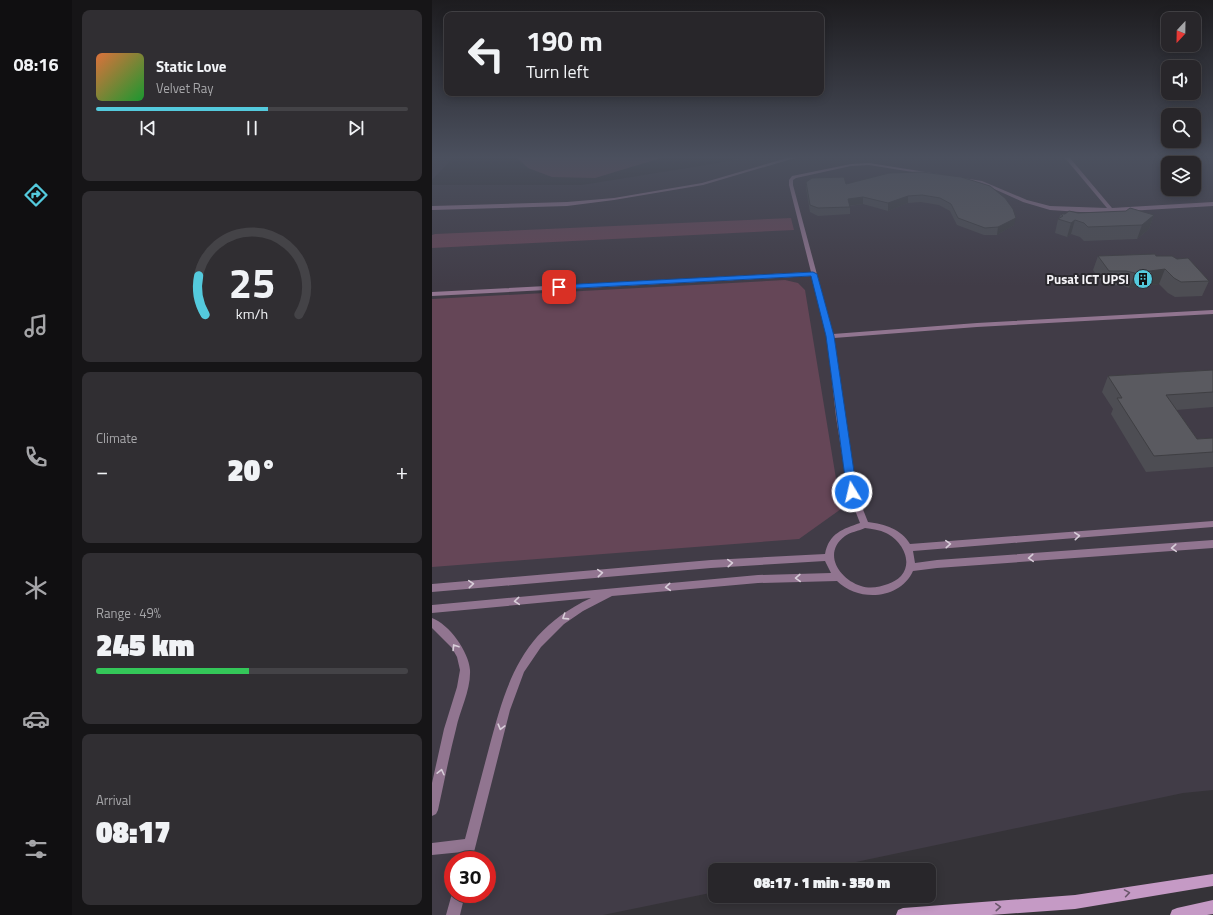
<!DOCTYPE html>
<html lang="en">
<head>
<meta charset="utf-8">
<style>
	body { margin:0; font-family:"Titillium Web",sans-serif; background:#302e32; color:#f1f3f6; height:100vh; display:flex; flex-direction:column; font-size:15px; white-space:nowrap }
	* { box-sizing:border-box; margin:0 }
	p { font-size:13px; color:#a5a5a8 }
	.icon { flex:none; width:22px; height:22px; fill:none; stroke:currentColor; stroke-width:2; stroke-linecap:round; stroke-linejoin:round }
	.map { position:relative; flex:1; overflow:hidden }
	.drawer { display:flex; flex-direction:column; gap:10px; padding:10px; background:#161517; width:360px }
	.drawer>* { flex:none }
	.guide { position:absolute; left:12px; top:12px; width:380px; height:84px; border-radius:8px; box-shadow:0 2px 10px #0003,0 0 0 1px #444347; background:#28262a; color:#f1f3f6; overflow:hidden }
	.needle { width:26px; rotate:202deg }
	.controls { position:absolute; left:729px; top:12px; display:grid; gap:8px }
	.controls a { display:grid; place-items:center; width:40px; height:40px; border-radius:8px; background:#28262a; box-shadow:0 2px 10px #0003,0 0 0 1px #444347; font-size:20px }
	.speed { position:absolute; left:12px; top:851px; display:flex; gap:8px; font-size:20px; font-weight:700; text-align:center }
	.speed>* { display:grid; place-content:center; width:52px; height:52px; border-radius:50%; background:#28262a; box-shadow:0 2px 10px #0003,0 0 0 1px #444347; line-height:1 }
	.speed .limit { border:6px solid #d22; background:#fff; color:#111 }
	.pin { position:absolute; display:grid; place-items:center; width:34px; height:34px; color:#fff; margin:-17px; border-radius:8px; box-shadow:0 2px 6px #0006 }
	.me { position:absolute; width:44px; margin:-22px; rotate:351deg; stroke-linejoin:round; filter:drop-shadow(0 0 3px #0008) }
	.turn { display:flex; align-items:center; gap:14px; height:84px; padding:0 16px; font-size:18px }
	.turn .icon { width:52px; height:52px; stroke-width:2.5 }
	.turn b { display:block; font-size:28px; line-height:34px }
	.big { font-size:30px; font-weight:800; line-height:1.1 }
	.drawer .tile { flex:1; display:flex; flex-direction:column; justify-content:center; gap:6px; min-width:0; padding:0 14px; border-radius:8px; background:#302e32 }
	.drawer .dial { align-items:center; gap:0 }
	.dial svg { height:104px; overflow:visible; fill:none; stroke:#444347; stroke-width:7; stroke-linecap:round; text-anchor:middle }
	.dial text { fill:#f1f3f6; stroke:none }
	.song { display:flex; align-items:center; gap:12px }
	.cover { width:48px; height:48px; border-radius:6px; background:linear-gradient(135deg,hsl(20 70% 55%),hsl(130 70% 35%)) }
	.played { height:4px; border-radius:2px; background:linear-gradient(90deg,#54cadd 55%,#444347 55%) }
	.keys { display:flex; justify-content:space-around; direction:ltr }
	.heat { display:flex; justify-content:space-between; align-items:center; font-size:22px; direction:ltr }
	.charge { height:6px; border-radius:3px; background:linear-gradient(90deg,#34c759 49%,#444347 0) }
	.trip { position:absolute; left:276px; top:863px; width:228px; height:40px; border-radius:8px; background:#28262a; box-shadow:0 2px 10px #0003,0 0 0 1px #444347; font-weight:800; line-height:40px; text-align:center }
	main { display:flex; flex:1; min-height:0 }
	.menu { display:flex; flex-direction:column; width:72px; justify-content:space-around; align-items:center; background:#100f11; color:#a5a5a8 }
	.menu .icon { width:28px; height:28px }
	.menu .current { color:#54cadd }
	.menu b { font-size:18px; color:#f1f3f6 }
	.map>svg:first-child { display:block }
	.built { fill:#413c47; fill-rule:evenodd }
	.green { fill:#654657 }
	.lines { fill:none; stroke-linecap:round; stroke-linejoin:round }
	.street { fill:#917590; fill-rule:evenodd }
	.secondary { fill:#c59ac5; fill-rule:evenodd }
	.wall { fill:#4d4d53 }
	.shaded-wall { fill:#3f3f43 }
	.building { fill:#5a5a60; stroke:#3f3f43 }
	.oneway { stroke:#d8ced9 }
	.oneway2 { stroke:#69566a }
	.route { fill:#1a73e8; stroke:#114b97 }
	.labels { text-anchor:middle; stroke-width:4; stroke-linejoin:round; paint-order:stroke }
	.far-poi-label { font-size:13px; font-weight:bold; fill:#f6f4f8; stroke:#2b292e; text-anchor:end }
</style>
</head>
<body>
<main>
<nav class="menu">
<b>08:16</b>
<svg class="icon current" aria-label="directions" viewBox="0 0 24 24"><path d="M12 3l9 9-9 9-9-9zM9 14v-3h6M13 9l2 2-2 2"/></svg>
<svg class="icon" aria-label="music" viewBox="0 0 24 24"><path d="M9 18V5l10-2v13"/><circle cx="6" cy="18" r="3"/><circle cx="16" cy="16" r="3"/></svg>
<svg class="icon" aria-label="phone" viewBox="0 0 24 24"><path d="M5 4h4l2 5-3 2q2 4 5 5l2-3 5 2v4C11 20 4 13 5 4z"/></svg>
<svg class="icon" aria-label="climate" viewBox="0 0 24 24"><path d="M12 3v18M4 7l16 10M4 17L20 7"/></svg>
<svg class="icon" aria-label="car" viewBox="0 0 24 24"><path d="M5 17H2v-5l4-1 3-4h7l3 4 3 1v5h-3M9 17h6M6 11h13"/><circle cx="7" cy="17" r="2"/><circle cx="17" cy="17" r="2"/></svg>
<svg class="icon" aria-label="filters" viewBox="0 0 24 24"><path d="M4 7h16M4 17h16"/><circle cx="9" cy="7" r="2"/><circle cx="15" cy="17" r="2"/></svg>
</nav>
<section class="drawer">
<div class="tile">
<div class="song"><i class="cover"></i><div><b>Static Love</b><p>Velvet Ray</p></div></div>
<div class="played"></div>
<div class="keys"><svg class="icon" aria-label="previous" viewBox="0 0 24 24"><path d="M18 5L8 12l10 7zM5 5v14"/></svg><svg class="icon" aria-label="pause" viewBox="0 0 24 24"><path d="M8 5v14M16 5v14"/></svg><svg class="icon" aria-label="next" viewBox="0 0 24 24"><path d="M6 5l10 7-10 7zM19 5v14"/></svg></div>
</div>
<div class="tile dial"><svg viewBox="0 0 100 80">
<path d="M14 69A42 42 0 1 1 86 69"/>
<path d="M14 69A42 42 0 0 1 9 39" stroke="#54cadd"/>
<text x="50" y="56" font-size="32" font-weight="700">25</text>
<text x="50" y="72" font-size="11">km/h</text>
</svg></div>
<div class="tile"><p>Climate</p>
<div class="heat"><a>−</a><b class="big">20°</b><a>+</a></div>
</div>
<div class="tile"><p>Range · 49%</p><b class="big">245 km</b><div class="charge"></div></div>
<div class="tile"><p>Arrival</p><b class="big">08:17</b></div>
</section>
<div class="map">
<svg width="781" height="915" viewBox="0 0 781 915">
	<rect width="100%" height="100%" fill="#353338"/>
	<path class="built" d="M0,158H21L0,180Z
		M307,158H781V790L751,793L386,870H283V892L171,915H0V185H150L286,163ZM736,163H762V189H736ZM21,860H55V894H21Z"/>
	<path class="green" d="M85,158H229L163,178L120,177L96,168Z
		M359,218L362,230L0,248V235L3,234Z
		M353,280L366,283L373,290L409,509L367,539L0,567V299Z"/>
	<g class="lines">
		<path class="street" d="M355,158H363L271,185L182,200L135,206L0,210V206L135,202L182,198L270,183Z
			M633,158H638L680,208L781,202V206L679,212H648L618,210L591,202L549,183L437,165L419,166L364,178L361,180V185L401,334L545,323L781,310V314L545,327L402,338L412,417L424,492L436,522C453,524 469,529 478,544L781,521V527L481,551L483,563L505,560L781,540V548L505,568L481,571C468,600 426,602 405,581L326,583L180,596L151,611L132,624L109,647L92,672L78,710L40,860H28L30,852L0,855V843L33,839C41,809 49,778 57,748C75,680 90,630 159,598L0,613V605L326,575L399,573L393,561L279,568L0,592V584L279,560L393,554C397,533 411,529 428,523L416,492L404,417L395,336L380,276L0,296V292L379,272L357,185V180L360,176L419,164L437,163L550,181L595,200L618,206L675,208ZM433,528C440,529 448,530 454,533C469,540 482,561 469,576C465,580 461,582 456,584C448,587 438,589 429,586C407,579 390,553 413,536C418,532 427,531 433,528Z
			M0,618C17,624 37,652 38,670C39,690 28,710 24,729C17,756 12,783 6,810L4,814L0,816V783L12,729L25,687L28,670L25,657L20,648L0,628Z
			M21,890V894H33L28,915H14Z"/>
		<path class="secondary" d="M781,874V886L643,909L559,915H464L466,910L471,908L643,895Z
			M781,900V914L775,915H738L740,910L745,908Z"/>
	</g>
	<path class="wall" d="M457,173L582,225L565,235H552L525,225L518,211L507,205L489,202L476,203L456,211L431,204L418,206V214L386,216L378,212L374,188V182L414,184Z
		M646,213L722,215L717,229L705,239L652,241L648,237L639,234L635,237L623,233L626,219L627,218L629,214Z
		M666,256H724L777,281L770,296L743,297L736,293L727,284L697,288L689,285L672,286L661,270Z
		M781,370V407L744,410L765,439L781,438V467L714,472L679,414L681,409L670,392L676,376Z"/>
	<path class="shaded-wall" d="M476,196V203L456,211V203Z
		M431,197V204L416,206V199Z
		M722,215L717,229L705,239L710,225Z
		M584,218L582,225L565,235L566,227Z
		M643,220L639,234L635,237L639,223Z
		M733,269L727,284L697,288L703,273Z"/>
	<path class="building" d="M490,172L529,177L558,186L573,198L581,209L584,218L566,227L553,228L526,218L519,204L508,198L490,195L476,196L456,203L431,197L416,199L418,207L386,208L378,205L374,182L380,178L412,177L414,184L457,173Z
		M698,208L722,215L710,225L656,227L652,223L643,220L639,223L626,219L631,216L629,214H633L637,211L646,213L694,211Z
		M723,254L724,256H740L745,259L756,258L777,281L749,282L742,278L733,269L703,273L694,271H677L666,256Z
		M781,370V392L734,395L765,439L781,438V452L722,456L685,398H690L676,376Z"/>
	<defs><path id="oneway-chevron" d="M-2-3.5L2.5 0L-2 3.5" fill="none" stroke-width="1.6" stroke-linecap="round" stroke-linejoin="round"/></defs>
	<g class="oneway">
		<use href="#oneway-chevron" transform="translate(645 536) rotate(-5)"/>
		<use href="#oneway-chevron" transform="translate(516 544) rotate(-4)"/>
		<use href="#oneway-chevron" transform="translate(742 548) rotate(176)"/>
		<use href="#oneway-chevron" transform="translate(599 558) rotate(176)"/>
		<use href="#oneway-chevron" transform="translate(298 563) rotate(-4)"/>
		<use href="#oneway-chevron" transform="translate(168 573) rotate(-5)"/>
		<use href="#oneway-chevron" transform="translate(366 578) rotate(178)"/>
		<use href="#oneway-chevron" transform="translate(39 584) rotate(-5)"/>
		<use href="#oneway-chevron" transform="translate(236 587) rotate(175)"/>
		<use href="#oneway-chevron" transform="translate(85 601) rotate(175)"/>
		<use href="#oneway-chevron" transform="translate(133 617) rotate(147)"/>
		<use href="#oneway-chevron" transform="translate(23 647) rotate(-122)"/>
		<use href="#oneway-chevron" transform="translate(69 727) rotate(105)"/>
		<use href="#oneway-chevron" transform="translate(9 772) rotate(-77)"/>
	</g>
	<g class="oneway2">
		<use href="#oneway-chevron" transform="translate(695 893) rotate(-9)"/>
		<use href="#oneway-chevron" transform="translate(566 907) rotate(-4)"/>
	</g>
	<linearGradient id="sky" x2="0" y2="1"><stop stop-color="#1d1c1f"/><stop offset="0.55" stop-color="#4b505e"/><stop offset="1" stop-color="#4b505e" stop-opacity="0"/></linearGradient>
	<rect width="781" height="286" fill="url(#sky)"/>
	<path class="route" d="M381,272L385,274L402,336L425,492L420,495L415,492L394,336L379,276L127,289L124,287L127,285Z"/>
	<defs>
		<g id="building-disc" transform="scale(1)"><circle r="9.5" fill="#54cadd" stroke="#2b292e"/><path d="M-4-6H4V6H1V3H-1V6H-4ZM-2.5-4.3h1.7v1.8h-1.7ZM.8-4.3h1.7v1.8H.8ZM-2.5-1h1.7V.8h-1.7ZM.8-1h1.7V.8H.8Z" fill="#111"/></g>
	</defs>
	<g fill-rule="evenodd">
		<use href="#building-disc" x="711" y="279"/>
	</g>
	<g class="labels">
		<g class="far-poi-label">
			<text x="697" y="284">Pusat ICT UPSI</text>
		</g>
	</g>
</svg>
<div class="controls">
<a><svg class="needle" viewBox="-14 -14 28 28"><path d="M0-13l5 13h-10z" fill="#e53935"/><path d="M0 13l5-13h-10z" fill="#a5a5a8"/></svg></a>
<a><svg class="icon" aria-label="sound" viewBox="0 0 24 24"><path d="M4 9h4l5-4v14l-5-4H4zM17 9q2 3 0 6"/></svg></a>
<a><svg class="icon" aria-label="search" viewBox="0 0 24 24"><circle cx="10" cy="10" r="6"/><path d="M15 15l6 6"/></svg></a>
<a><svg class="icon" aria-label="layers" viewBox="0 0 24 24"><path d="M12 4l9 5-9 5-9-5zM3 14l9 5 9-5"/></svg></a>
</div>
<div class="speed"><div class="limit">30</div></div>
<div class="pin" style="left:127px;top:287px;background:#d93025"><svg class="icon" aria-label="arrive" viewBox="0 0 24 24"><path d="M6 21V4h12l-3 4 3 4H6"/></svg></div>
<svg class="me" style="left:420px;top:492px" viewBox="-20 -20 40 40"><circle r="17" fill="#1a73e8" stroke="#fff" stroke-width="3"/><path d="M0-11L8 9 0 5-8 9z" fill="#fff"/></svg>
<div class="trip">08:17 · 1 min · 350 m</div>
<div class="guide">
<div class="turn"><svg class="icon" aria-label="left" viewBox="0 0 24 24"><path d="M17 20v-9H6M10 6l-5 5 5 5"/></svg><div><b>190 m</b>Turn left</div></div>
</div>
</div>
</main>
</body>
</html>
